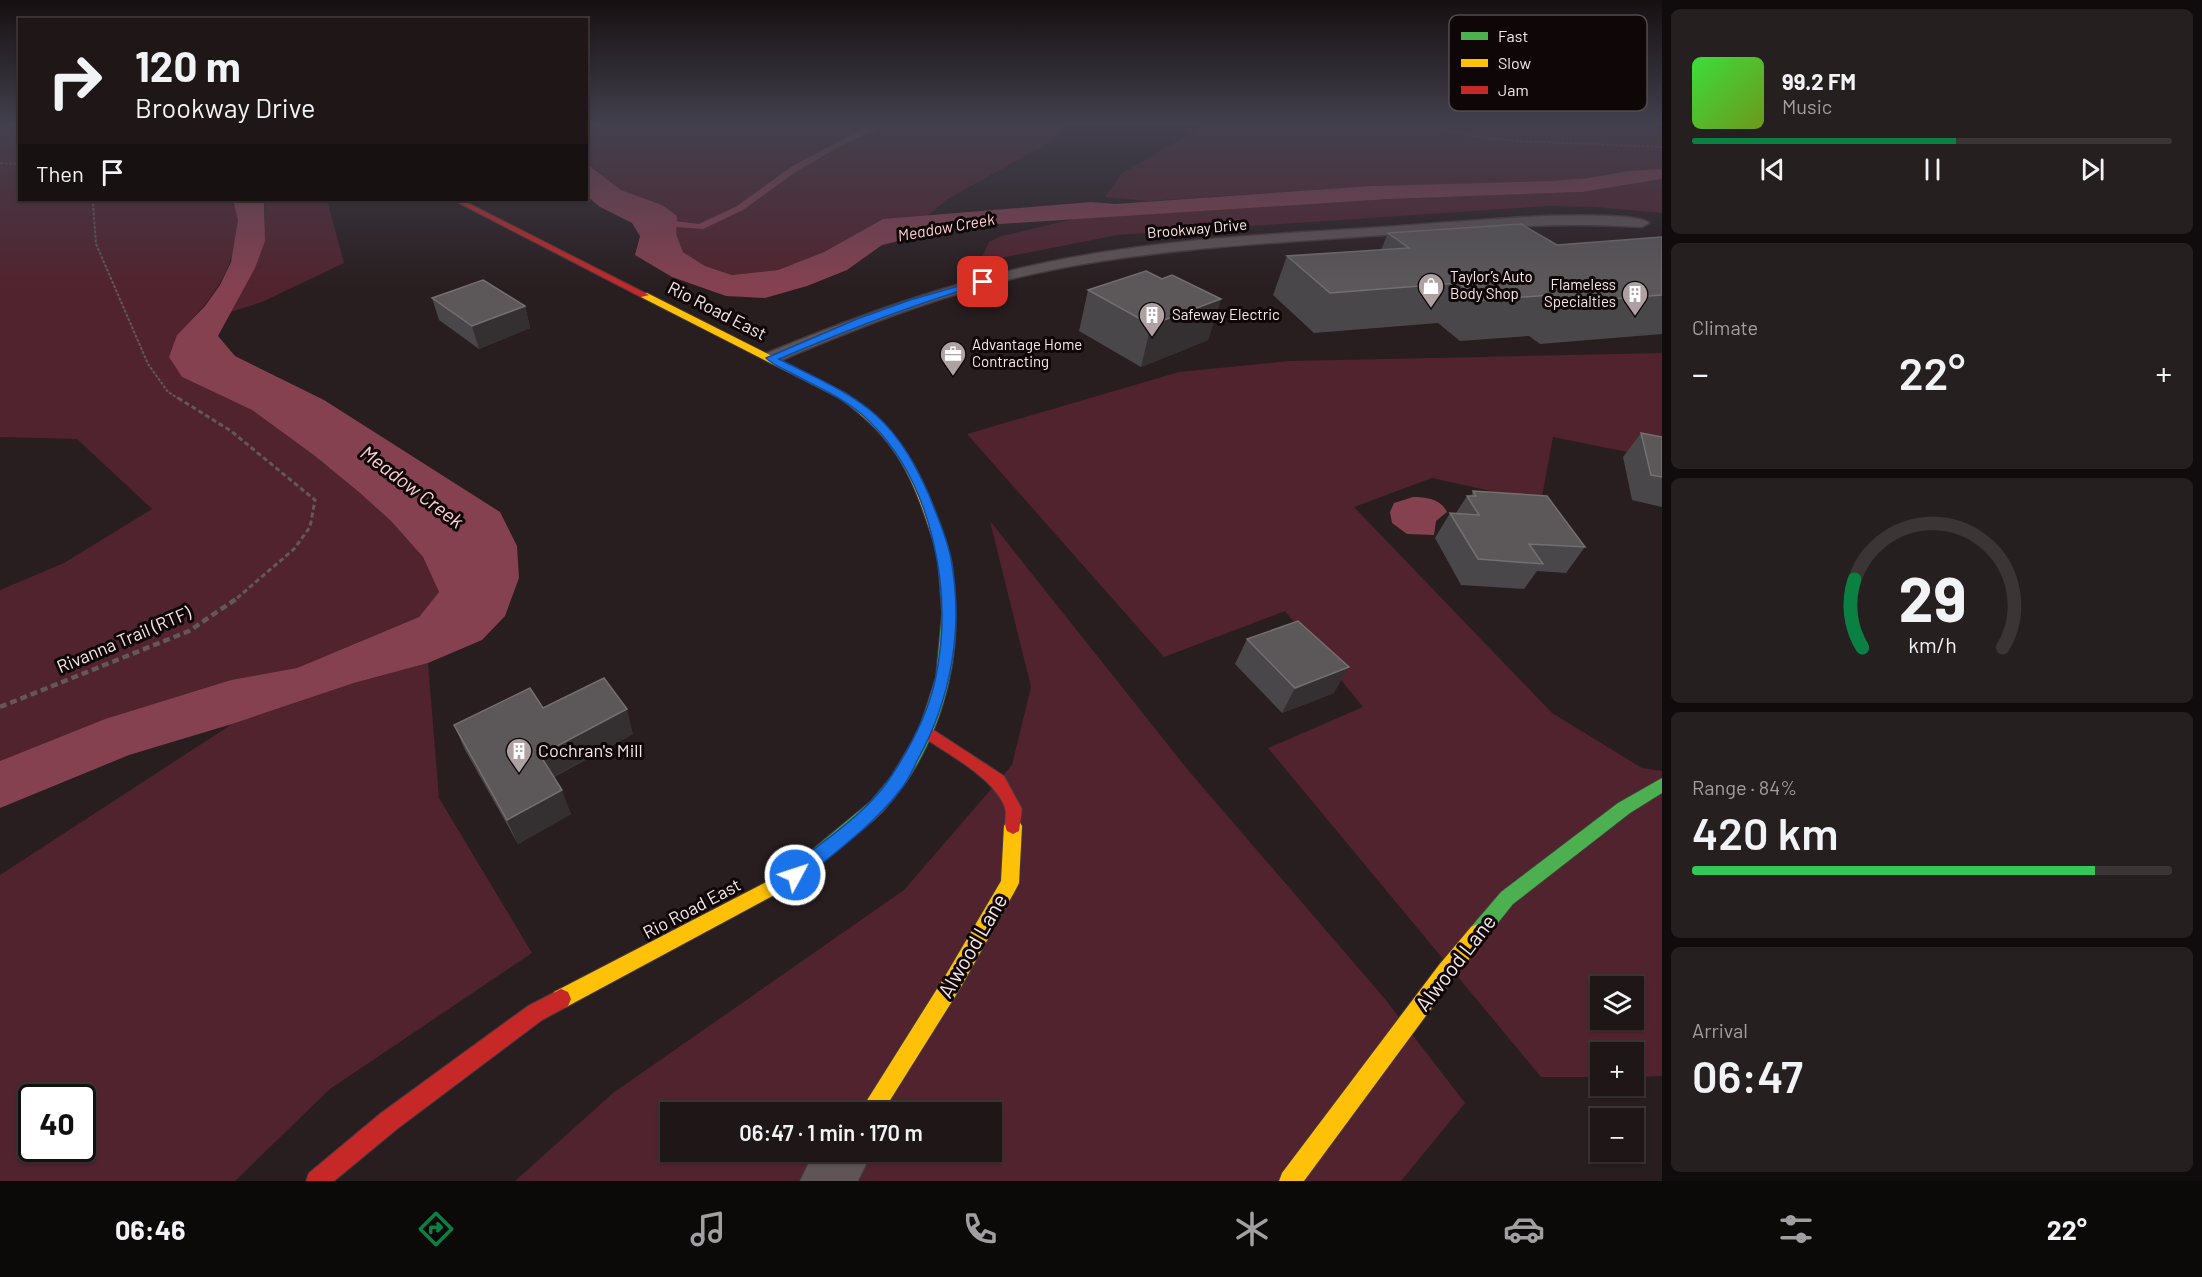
<!DOCTYPE html>
<html lang="en">
<head>
<meta charset="utf-8">
<style>
	body { margin:0; font-family:Barlow,sans-serif; background:#261f20; color:#f1f3f6; height:100vh; display:flex; flex-direction:column; font-size:22px; white-space:nowrap }
	* { box-sizing:border-box; margin:0 }
	p { font-size:20px; color:#a19fa1 }
	.icon { flex:none; width:33px; height:33px; fill:none; stroke:currentColor; stroke-width:2; stroke-linecap:round; stroke-linejoin:round }
	.map { position:relative; flex:1; overflow:hidden }
	.details { display:flex; flex-direction:column; gap:9px; padding:9px; background:#100c0d; width:540px }
	.details>* { flex:none }
	.hud { position:absolute; left:18px; top:18px; width:570px; height:183px; border-radius:0px; box-shadow:0 2px 4px #0004,0 0 0 2px #3c3536; background:#1e1617; color:#f1f3f6; overflow:hidden }
	.tools { position:absolute; left:1590px; top:976px; display:grid; gap:12px }
	.tools a { display:grid; place-items:center; width:54px; height:54px; border-radius:0px; background:#1e1617; box-shadow:0 2px 4px #0004,0 0 0 2px #3c3536; font-size:30px }
	.speed { position:absolute; left:18px; top:1084px; display:flex; gap:12px; font-size:30px; font-weight:700; text-align:center }
	.speed>* { display:grid; place-content:center; width:78px; height:78px; border-radius:50%; background:#1e1617; box-shadow:0 2px 4px #0004,0 0 0 2px #3c3536; line-height:1 }
	.speed .limit { border:3px solid #111; border-radius:9px; background:#fff; color:#111 }
	.pin { position:absolute; display:grid; place-items:center; width:51px; height:51px; color:#fff; margin:-26px; border-radius:12px; box-shadow:0 3px 9px #0006 }
	.me { position:absolute; width:66px; margin:-33px; rotate:50deg; stroke-linejoin:round; filter:drop-shadow(0 0 4px #0008) }
	.turn { display:flex; align-items:center; gap:21px; height:126px; padding:0 18px; font-size:27px }
	.turn .icon { width:78px; height:78px; stroke-width:2.5 }
	.turn b { display:block; font-size:42px; line-height:51px }
	.then { display:flex; align-items:center; height:57px; padding:0 18px; background:#0003; gap:12px; font-size:22px }
	.big { font-size:45px; font-weight:600; line-height:1.1 }
	.details .widget { flex:1; display:flex; flex-direction:column; justify-content:center; gap:9px; min-width:0; padding:0 21px; border-radius:9px; background:#261f20 }
	.details .dial { align-items:center; gap:0 }
	.dial svg { height:156px; overflow:visible; fill:none; stroke:#3c3536; stroke-width:7; stroke-linecap:round; text-anchor:middle }
	.dial text { fill:#f1f3f6; stroke:none }
	.song { display:flex; align-items:center; gap:18px }
	.cover { width:72px; height:72px; border-radius:9px; background:linear-gradient(135deg,hsl(120 70% 55%),hsl(80 70% 35%)) }
	.played { height:6px; border-radius:3px; background:linear-gradient(90deg,#0b8043 55%,#3c3536 55%) }
	.keys { display:flex; justify-content:space-around; direction:ltr }
	.heat { display:flex; justify-content:space-between; align-items:center; font-size:33px; direction:ltr }
	.charge { height:9px; border-radius:4px; background:linear-gradient(90deg,#34c759 84%,#3c3536 0) }
	.trip { position:absolute; left:660px; top:1102px; width:342px; height:60px; border-radius:0px; background:#1e1617; box-shadow:0 2px 4px #0004,0 0 0 2px #3c3536; font-weight:600; line-height:60px; text-align:center }
	.menu { display:flex; height:96px; justify-content:space-around; align-items:center; background:#0c0909; color:#a19fa1 }
	.menu .icon { width:42px; height:42px }
	.menu .selected { color:#0b8043 }
	.menu b { font-size:27px; color:#f1f3f6 }
	main { display:flex; flex:1; min-height:0 }
	.map>svg:first-child { display:block }
	.green { fill:#51232e; fill-rule:evenodd }
	.water { fill:#864151 }
	.lines { fill:none; stroke-linecap:round; stroke-linejoin:round }
	.stream { fill:#864151; fill-rule:evenodd }
	.lane-casing { stroke:#443a3c; stroke-width:3 }
	.street-casing { stroke:#443a3c; stroke-width:2 }
	.fast-casing { stroke:#443a3c; stroke-width:2 }
	.slow-casing { stroke:#443a3c; stroke-width:2 }
	.jam-casing { stroke:#443a3c; stroke-width:2 }
	.path-far2 { stroke:#62585a; stroke-width:2; stroke-dasharray:3 1.5; stroke-linecap:butt }
	.path-far1 { stroke:#62585a; stroke-width:3; stroke-dasharray:5 3; stroke-linecap:butt }
	.path { stroke:#62585a; stroke-width:4.5; stroke-dasharray:7 4; stroke-linecap:butt }
	.lane { fill:#5f5456; fill-rule:evenodd }
	.street { fill:#5f5456; fill-rule:evenodd }
	.fast { fill:#4caf50; fill-rule:evenodd }
	.slow { fill:#ffc107; fill-rule:evenodd }
	.jam { fill:#c62828; fill-rule:evenodd }
	.wall { fill:#494749 }
	.shaded-wall { fill:#342f31 }
	.building { fill:#5c585a; stroke:#746f71; stroke-width:1.5 }
	.route { fill:#1a73e8; stroke:#114b97; stroke-width:1.5 }
	.labels { text-anchor:middle; stroke-width:6; stroke-linejoin:round; paint-order:stroke }
	.far-street-label { font-size:15px; fill:#f7e7e9; stroke:#0f0608 }
	.far-poi-label { font-size:15px; fill:#f7e7e9; stroke:#0f0608; text-anchor:start }
	.far-water-label { font-size:16px; font-style:italic; fill:#fed0d7; stroke:#0f0608 }
	.street-label { font-size:18px; fill:#f7e7e9; stroke:#0f0608 }
	.poi-label { font-size:18px; fill:#f7e7e9; stroke:#0f0608; text-anchor:start }
	.water-label { font-size:20px; font-style:italic; fill:#fed0d7; stroke:#0f0608 }
	.near-street-label { font-size:21px; fill:#f7e7e9; stroke:#0f0608 }
	.key { fill:#0f0608; stroke:#554a4c; stroke-width:1.5 }
	.key-label { font-size:16px; fill:#f7e7e9 }
</style>
</head>
<body>
<main>
<div class="map">
<svg width="1662" height="1181" viewBox="0 0 1662 1181">
	<rect width="100%" height="100%" fill="#281d1f"/>
	<path class="green" d="M0,124H19L20,200H233C239,209 238,221 237,232C231,278 208,303 177,335L182,377L252,410L315,456L360,493L391,521L423,557L439,592L419,617L297,668L231,680L105,719L0,761V590L64,563L152,509L77,439L0,437Z
		M586,124H1070L1046,144L946,200L926,217L883,219L824,252L778,270L732,275L705,266L683,252L662,205L621,190L587,163Z
		M1207,124H1601L1662,128V169L1628,171L1588,178L1550,181L1371,186L1148,201L1105,197L1122,173Z
		M1662,179V213L1595,207L1548,206L1117,235L980,262L989,242L1002,236L1073,219L1389,199L1582,192Z
		M264,200H327L344,263L262,302L231,312C249,278 270,240 264,200Z
		M1662,353V459L1553,437L1541,502L1432,478L1354,507L1552,713L1642,768L1662,771V1076L1634,1077V1053H1600V1077H1541L1268,748L1363,707L1285,611L1164,657L967,434L1179,372L1290,361ZM1600,987H1634V1020H1600Z
		M990,521L1188,770L1385,999L1465,1103L1401,1181H515L613,1093L904,890L1012,765L1031,687ZM670,1113H992V1152H670Z
		M428,663L439,798L532,953L330,1089L235,1181H0V875L232,724L354,683ZM32,1098H82V1149H32Z"/>
	<path class="water" d="M586,163L621,190L662,205L677,216L676,234L683,252L705,266L732,275L778,270L824,252L883,219L1091,202L1115,204L1371,186L1550,181L1588,178L1628,171L1662,169V179L1582,192L1389,199L1000,224L927,234L882,245L847,270L807,286L765,298L726,296L672,277L635,255L640,236L632,223L600,207L587,196Z
		M233,200H264L265,241L255,268L218,336L235,356L324,400L500,512L517,546L519,578L505,616L482,640L428,663L354,683L232,724L129,755L0,808V761L105,719L231,680L297,668L419,617L439,592L423,557L391,521L360,493L315,456L252,410L182,377L169,357L177,335L205,306L220,285L231,262L238,220Z
		M1413,497C1426,497 1441,499 1447,512L1436,521L1434,535L1407,534L1392,523L1390,512L1394,503Z"/>
	<g class="lines">
		<path class="stream" d="M871,124H879L874,131L844,144L797,171L743,210L703,229L665,226L661,223L665,220L699,224L737,206L791,167Z"/>
		<g class="lane-casing">
			<path id="lane" d="M1545,216C1563,216 1639,213 1649,223L1642,227C1556,221 1470,229 1384,235C1273,243 1161,248 1051,270C956,289 866,324 777,362L771,363L763,358L765,354C857,316 951,282 1049,262C1150,241 1253,235 1355,229C1419,225 1482,219 1545,216Z"/>
		</g>
		<g class="street-casing">
			<path id="street" d="M814,1152H872L858,1181H800Z"/>
		</g>
		<g class="fast-casing">
			<path id="fast" d="M941,543L946,544C954,560 953,580 955,598C961,672 935,754 884,810C871,824 854,836 839,848C818,867 798,885 772,895L766,893L763,887L766,881L789,869L871,801L891,777L919,730L936,677L942,613L938,559L935,547Z
				M1662,778V793L1630,813L1513,904L1485,939L1478,942L1471,939L1469,933L1471,927L1501,892L1618,803Z"/>
		</g>
		<g class="slow-casing">
			<path id="slow" d="M641,293H647L847,394C907,435 926,480 947,547L946,550H936L935,547C914,480 899,440 839,398L641,297Z
				M1013,818L1019,821L1022,826L1019,883L1016,889L961,987L882,1113H859L947,973L1001,881L1004,826L1007,821Z
				M772,879L778,881L781,887L778,893L568,1006L561,1009L554,1006L551,999L554,992Z
				M1478,924L1485,927L1487,933L1485,939L1453,979L1304,1181H1279L1282,1173L1439,965L1471,927Z"/>
		</g>
		<g class="jam-casing">
			<path id="jam" d="M453,200H462L649,295L641,297Z
				M926,725L1004,776L1022,809L1019,831L1013,834L1007,831C1003,823 1007,816 1005,808C995,778 946,753 920,735L918,731L920,727Z
				M561,989L568,992L571,999L568,1006L542,1020L397,1129L334,1181H306L309,1173L381,1113L528,1006Z"/>
		</g>
		<path class="path-far2" d="M1423,124L1478,137L1514,141L1662,147
			M0,163L20,164
			M90,200L93,204L96,244L148,364L168,392L181,400"/>
		<path class="path-far1" d="M178,398L231,431L315,500L310,527L294,549L236,599"/>
		<path class="path" d="M0,707L189,631L239,597"/>
		<use href="#lane" class="lane"/>
		<use href="#street" class="street"/>
		<use href="#fast" class="fast"/>
		<use href="#slow" class="slow"/>
		<use href="#jam" class="jam"/>
	</g>
	<path class="wall" d="M1388,233L1557,245L1662,237V334L1540,344L1529,336L1460,341L1438,323L1314,333L1273,295L1287,256L1381,250Z
		M1162,279L1221,299L1208,340L1141,367L1079,331L1088,290Z
		M432,298L525,306L530,328L479,349L439,320Z
		M1641,433L1662,437V507L1632,500L1623,457Z
		M1473,491L1585,547L1566,573L1537,571L1524,589L1461,585L1435,538L1450,513H1456L1467,496H1471Z
		M1247,639L1334,693L1282,713L1235,664Z
		M454,725L633,734L554,777L571,814L518,844L465,750Z"/>
	<path class="shaded-wall" d="M1221,299L1208,340L1141,367L1151,325Z
		M525,306L530,328L479,349L472,326Z
		M1349,667L1334,693L1282,713L1295,688Z
		M627,709L633,734L549,779L540,755Z
		M562,790L571,814L518,844L507,820Z"/>
	<path class="building" d="M1521,224L1557,245L1662,237V295L1564,303L1552,295L1482,300L1458,283L1330,293L1287,256L1409,248L1388,233Z
		M1146,271L1162,279L1172,275L1221,299L1151,325L1088,290Z
		M483,280L525,306L472,326L432,298Z
		M1641,433L1662,437V477L1651,475Z
		M1473,491L1547,496L1585,547L1529,544L1543,564L1478,559L1450,513L1479,515L1467,496H1476Z
		M1298,621L1349,667L1295,688L1247,639Z
		M604,678L627,709L540,755L562,790L507,820L454,725L530,688L543,708Z"/>
	<linearGradient id="sky" x2="0" y2="1"><stop stop-color="#161011"/><stop offset="0.43" stop-color="#42404d"/><stop offset="1" stop-color="#42404d" stop-opacity="0"/></linearGradient>
	<rect width="1662" height="289" fill="url(#sky)"/>
	<path class="route" d="M983,279L988,282L986,283C915,304 847,330 779,359C812,376 849,391 877,416C901,438 916,466 929,495C937,516 947,537 951,559C964,629 951,700 917,761C912,771 908,781 901,789C874,825 835,852 801,881L795,883L788,881L786,875L788,869C822,842 869,812 892,775C911,746 929,711 936,676C953,591 933,484 870,422C849,400 819,388 793,374C784,369 773,365 766,358L857,319L910,300Z"/>
	<defs>
		<g id="shop-pin" transform="scale(1.35)"><path d="M0 17L-7.5 6A9.5 9.5 0 1 1 7.5 6Z" fill="#afa0a2" stroke="#0f0608"/><path d="M-5-2.5h2.3a2.7 3.5 0 0 1 5.4 0H5L5.5 6h-11ZM-1.5-2.5h3a1.5 2.3 0 0 0-3 0Z" fill="#fff"/></g>
		<g id="building-pin" transform="scale(1.35)"><path d="M0 17L-7.5 6A9.5 9.5 0 1 1 7.5 6Z" fill="#afa0a2" stroke="#0f0608"/><path d="M-4-6H4V6H1V3H-1V6H-4ZM-2.5-4.3h1.7v1.8h-1.7ZM.8-4.3h1.7v1.8H.8ZM-2.5-1h1.7V.8h-1.7ZM.8-1h1.7V.8H.8Z" fill="#fff"/></g>
		<g id="office-pin" transform="scale(1.35)"><path d="M0 17L-7.5 6A9.5 9.5 0 1 1 7.5 6Z" fill="#afa0a2" stroke="#0f0608"/><path d="M-6-3h4V-5.5h4V-3h4V5H-6ZM-1-4.5V-3h2v-1.5ZM-6 0V1H6V0Z" fill="#fff"/></g>
	</defs>
	<g fill-rule="evenodd">
		<use href="#shop-pin" x="1431" y="286"/>
		<use href="#building-pin" x="1635" y="294"/>
		<use href="#building-pin" x="1152" y="315"/>
		<use href="#office-pin" x="953" y="354"/>
		<use href="#building-pin" x="519" y="751"/>
	</g>
	<g class="labels">
		<g class="far-street-label">
			<text transform="translate(1197 229) rotate(-5)" y="5">Brookway Drive</text>
		</g>
		<g class="far-poi-label">
			<text x="1450" y="282">Taylor’s Auto<tspan x="1450" dy="17">Body Shop</tspan></text>
			<text x="1616" y="290" text-anchor="end">Flameless<tspan x="1616" dy="17">Specialties</tspan></text>
			<text x="1172" y="320">Safeway Electric</text>
			<text x="972" y="350">Advantage Home<tspan x="972" dy="17">Contracting</tspan></text>
		</g>
		<g class="far-water-label">
			<text transform="translate(946 227) rotate(-10)" y="6">Meadow Creek</text>
		</g>
		<g class="street-label">
			<text transform="translate(717 311) rotate(27)" y="6">Rio Road East</text>
			<text transform="translate(124 640) rotate(-23)" y="6">Rivanna Trail (RTF)</text>
			<text transform="translate(692 909) rotate(-28)" y="6">Rio Road East</text>
		</g>
		<g class="poi-label">
			<text x="538" y="757">Cochran's Mill</text>
		</g>
		<g class="water-label">
			<text transform="translate(412 487) rotate(37)" y="7">Meadow Creek</text>
		</g>
		<g class="near-street-label">
			<text transform="translate(973 946) rotate(-60)" y="7">Alwood Lane</text>
			<text transform="translate(1456 963) rotate(-52)" y="7">Alwood Lane</text>
		</g>
	</g>
	<rect x="1449" y="15" width="198" height="96" rx="9" class="key"/>
	<rect x="1461" y="32" width="27" height="8" fill="#4caf50"/>
	<rect x="1461" y="59" width="27" height="8" fill="#ffc107"/>
	<rect x="1461" y="86" width="27" height="8" fill="#c62828"/>
	<g class="key-label">
		<text x="1498" y="42">Fast</text>
		<text x="1498" y="69">Slow</text>
		<text x="1498" y="96">Jam</text>
	</g>
</svg>
<div class="tools">
<a><svg class="icon" aria-label="layers" viewBox="0 0 24 24"><path d="M12 4l9 5-9 5-9-5zM3 14l9 5 9-5"/></svg></a>
<a>+</a>
<a>−</a>
</div>
<div class="speed"><div class="limit">40</div></div>
<div class="pin" style="left:983px;top:282px;background:#d93025"><svg class="icon" aria-label="arrive" viewBox="0 0 24 24"><path d="M6 21V4h12l-3 4 3 4H6"/></svg></div>
<svg class="me" style="left:795px;top:875px" viewBox="-20 -20 40 40"><circle r="17" fill="#1a73e8" stroke="#fff" stroke-width="3"/><path d="M0-11L8 9 0 5-8 9z" fill="#fff"/></svg>
<div class="trip">06:47 · 1 min · 170 m</div>
<div class="hud">
<div class="turn"><svg class="icon" aria-label="right" viewBox="0 0 24 24"><path d="M7 20v-9h11M14 6l5 5-5 5"/></svg><div><b>120 m</b>Brookway Drive</div></div>
<div class="then">Then<svg class="icon" aria-label="arrive" viewBox="0 0 24 24"><path d="M6 21V4h12l-3 4 3 4H6"/></svg></div>
</div>
</div>
<section class="details">
<div class="widget">
<div class="song"><i class="cover"></i><div><b>99.2 FM</b><p>Music</p></div></div>
<div class="played"></div>
<div class="keys"><svg class="icon" aria-label="previous" viewBox="0 0 24 24"><path d="M18 5L8 12l10 7zM5 5v14"/></svg><svg class="icon" aria-label="pause" viewBox="0 0 24 24"><path d="M8 5v14M16 5v14"/></svg><svg class="icon" aria-label="next" viewBox="0 0 24 24"><path d="M6 5l10 7-10 7zM19 5v14"/></svg></div>
</div>
<div class="widget"><p>Climate</p>
<div class="heat"><a>−</a><b class="big">22°</b><a>+</a></div>
</div>
<div class="widget dial"><svg viewBox="0 0 100 80">
<path d="M14 69A42 42 0 1 1 86 69"/>
<path d="M14 69A42 42 0 0 1 10 34" stroke="#0b8043"/>
<text x="50" y="56" font-size="32" font-weight="700">29</text>
<text x="50" y="72" font-size="11">km/h</text>
</svg></div>
<div class="widget"><p>Range · 84%</p><b class="big">420 km</b><div class="charge"></div></div>
<div class="widget"><p>Arrival</p><b class="big">06:47</b></div>
</section>
</main>
<nav class="menu">
<b>06:46</b>
<svg class="icon selected" aria-label="directions" viewBox="0 0 24 24"><path d="M12 3l9 9-9 9-9-9zM9 14v-3h6M13 9l2 2-2 2"/></svg>
<svg class="icon" aria-label="music" viewBox="0 0 24 24"><path d="M9 18V5l10-2v13"/><circle cx="6" cy="18" r="3"/><circle cx="16" cy="16" r="3"/></svg>
<svg class="icon" aria-label="phone" viewBox="0 0 24 24"><path d="M5 4h4l2 5-3 2q2 4 5 5l2-3 5 2v4C11 20 4 13 5 4z"/></svg>
<svg class="icon" aria-label="climate" viewBox="0 0 24 24"><path d="M12 3v18M4 7l16 10M4 17L20 7"/></svg>
<svg class="icon" aria-label="car" viewBox="0 0 24 24"><path d="M5 17H2v-5l4-1 3-4h7l3 4 3 1v5h-3M9 17h6M6 11h13"/><circle cx="7" cy="17" r="2"/><circle cx="17" cy="17" r="2"/></svg>
<svg class="icon" aria-label="filters" viewBox="0 0 24 24"><path d="M4 7h16M4 17h16"/><circle cx="9" cy="7" r="2"/><circle cx="15" cy="17" r="2"/></svg>
<b>22°</b>
</nav>
</body>
</html>
